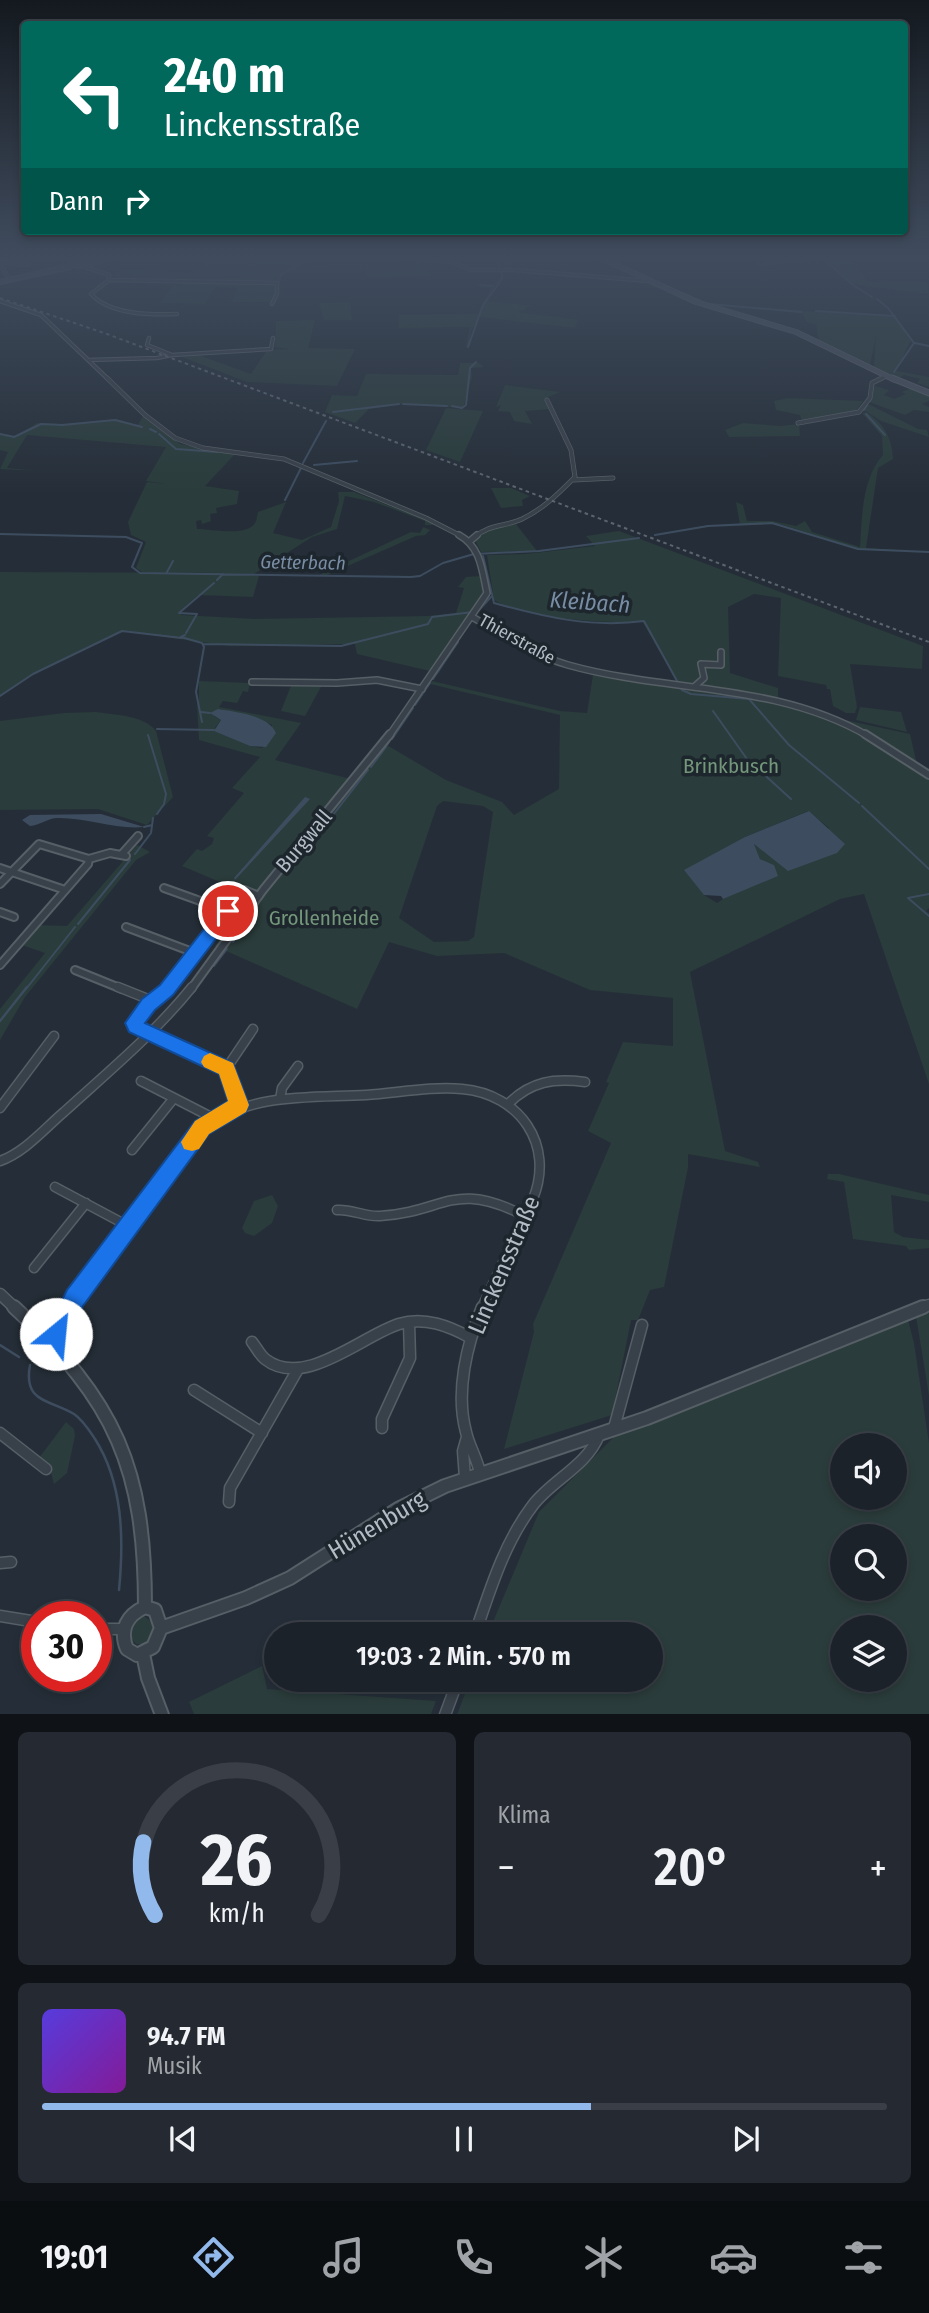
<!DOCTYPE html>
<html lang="de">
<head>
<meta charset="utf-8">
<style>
	body { margin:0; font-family:"Fira Sans Condensed",sans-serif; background:#252a32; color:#f1f3f6; height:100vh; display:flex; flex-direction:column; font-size:26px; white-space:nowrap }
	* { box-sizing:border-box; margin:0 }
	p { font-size:23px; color:#a0a4a8 }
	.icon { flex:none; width:38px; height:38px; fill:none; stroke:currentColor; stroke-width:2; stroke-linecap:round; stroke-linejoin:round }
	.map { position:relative; height:1714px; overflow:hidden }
	.side { display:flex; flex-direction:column; gap:18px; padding:18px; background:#0f1317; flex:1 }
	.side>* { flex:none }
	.hud { position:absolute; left:21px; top:21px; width:887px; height:214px; border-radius:7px; box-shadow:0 4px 10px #0003,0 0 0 2px #3a3f47; background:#00695c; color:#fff; overflow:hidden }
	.fabs { position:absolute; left:830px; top:1433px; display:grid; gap:14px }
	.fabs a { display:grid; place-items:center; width:77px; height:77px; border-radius:50%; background:#1c222a; box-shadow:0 4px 10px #0003,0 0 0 2px #3a3f47; font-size:35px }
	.speed { position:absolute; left:21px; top:1601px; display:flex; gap:14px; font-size:35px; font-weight:700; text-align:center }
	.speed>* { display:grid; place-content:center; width:91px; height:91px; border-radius:50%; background:#1c222a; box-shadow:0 4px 10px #0003,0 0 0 2px #3a3f47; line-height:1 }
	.speed .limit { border:10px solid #d22; background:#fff; color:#111 }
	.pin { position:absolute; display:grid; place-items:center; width:60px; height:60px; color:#fff; margin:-30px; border:4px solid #fff; border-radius:50%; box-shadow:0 2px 7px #0007 }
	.me { position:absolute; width:77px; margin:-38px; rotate:28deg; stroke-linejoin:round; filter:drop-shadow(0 0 5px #0008) }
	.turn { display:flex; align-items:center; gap:24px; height:147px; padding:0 28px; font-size:32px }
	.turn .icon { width:91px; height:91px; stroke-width:2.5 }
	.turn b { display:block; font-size:49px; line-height:60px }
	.then { display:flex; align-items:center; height:66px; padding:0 28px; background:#0003; gap:14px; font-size:26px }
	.big { font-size:52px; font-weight:600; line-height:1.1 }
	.side .widget { flex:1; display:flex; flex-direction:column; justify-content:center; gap:10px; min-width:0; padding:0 24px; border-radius:10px; background:#252a32 }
	.side .dial { align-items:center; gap:0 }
	.dial svg { height:182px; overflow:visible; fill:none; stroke:#3a3f47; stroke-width:7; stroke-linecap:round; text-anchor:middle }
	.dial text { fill:#f1f3f6; stroke:none }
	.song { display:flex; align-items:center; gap:21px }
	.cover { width:84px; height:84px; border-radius:10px; background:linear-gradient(135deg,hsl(250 70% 55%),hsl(290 70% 35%)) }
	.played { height:7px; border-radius:4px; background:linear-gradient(90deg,#92b9eb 65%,#3a3f47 65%) }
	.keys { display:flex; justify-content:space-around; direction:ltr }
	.heat { display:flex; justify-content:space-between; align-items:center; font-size:38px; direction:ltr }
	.side .tiles { flex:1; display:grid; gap:18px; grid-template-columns:1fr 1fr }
	.widget:last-child { grid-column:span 2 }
	.trip { position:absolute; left:264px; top:1622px; width:399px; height:70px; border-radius:35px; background:#1c222a; box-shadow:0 4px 10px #0003,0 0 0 2px #3a3f47; font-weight:600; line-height:70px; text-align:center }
	.dock { display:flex; height:112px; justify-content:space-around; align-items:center; background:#0b0e11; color:#a0a4a8 }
	.dock .icon { width:49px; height:49px }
	.dock .selected { color:#92b9eb }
	.dock b { font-size:32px; color:#f1f3f6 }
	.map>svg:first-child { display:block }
	.green { fill:#2a3c3b; fill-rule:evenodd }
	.water { fill:#3d4d5f }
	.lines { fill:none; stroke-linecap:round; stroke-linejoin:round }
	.stream-far1 { stroke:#3d4d5f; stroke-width:2 }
	.stream { stroke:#3d4d5f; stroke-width:2.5 }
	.minor-far5-casing { stroke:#565e66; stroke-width:4.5 }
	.minor-far4-casing { stroke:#565e66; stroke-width:5 }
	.minor-far3-casing { stroke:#565e66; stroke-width:8 }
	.minor-far2-casing { stroke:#565e66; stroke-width:10 }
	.minor-far1-casing { stroke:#565e66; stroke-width:11 }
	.minor-casing { stroke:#565e66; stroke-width:13 }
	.tertiary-far1-casing { stroke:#565e66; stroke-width:13 }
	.tertiary-casing { stroke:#565e66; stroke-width:16 }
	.secondary-far1-casing { stroke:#565e66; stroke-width:6 }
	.secondary-casing { stroke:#565e66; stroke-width:7 }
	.minor-far5 { stroke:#384049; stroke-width:2.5 }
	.minor-far4 { stroke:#384049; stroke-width:3.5 }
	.minor-far3 { stroke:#384049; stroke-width:5 }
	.minor-far2 { stroke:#384049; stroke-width:6 }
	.minor-far1 { stroke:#384049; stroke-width:8 }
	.minor { stroke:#384049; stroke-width:10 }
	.tertiary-far1 { stroke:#384049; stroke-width:10 }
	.tertiary { stroke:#384049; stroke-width:12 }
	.secondary-far1 { stroke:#474f5b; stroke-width:4.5 }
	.secondary { stroke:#474f5b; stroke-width:5 }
	.rail { stroke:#5b646f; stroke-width:2; stroke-dasharray:3.5 3.5; stroke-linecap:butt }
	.route { fill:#1a73e8; stroke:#114b97; stroke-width:2 }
	.slow { fill:#f59e0b }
	.labels { text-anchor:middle; stroke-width:7; stroke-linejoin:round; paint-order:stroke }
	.far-street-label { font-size:18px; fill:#b3bbc4; stroke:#1d252d }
	.far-water-label { font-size:19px; font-style:italic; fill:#788da4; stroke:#1d252d }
	.park-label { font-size:21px; fill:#74977b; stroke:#1d252d }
	.street-label { font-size:21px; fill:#b3bbc4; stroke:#1d252d }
	.water-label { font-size:23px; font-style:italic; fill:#788da4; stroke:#1d252d }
	.near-street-label { font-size:24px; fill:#b3bbc4; stroke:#1d252d }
</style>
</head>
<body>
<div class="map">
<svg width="929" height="1715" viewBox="0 0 929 1715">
	<rect width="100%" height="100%" fill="#252e38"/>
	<path class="green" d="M212,255L314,256L298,264L363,265L364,271L287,272L280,276L272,302H231L238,288L215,287L205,304L160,303L173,285H182L185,282L124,280L113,276L121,269L194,273Z
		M840,258H853L867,282H927L929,294L853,284L826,261Z
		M424,264L432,276L367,277L364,265Z
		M502,272L504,278L494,286L486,301L536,306L525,307V310L517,312L578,320L575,328L480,317L471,331L469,347H466L470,327L398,328L399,315L478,314L492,287L478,286L492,285L501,278Z
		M350,302L352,320H324L319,303Z
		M707,304L896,317L911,341C903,351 905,362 892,373L897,371L929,377V387L917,383L920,379L904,375L898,378L929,391L874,367L876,335L870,366L819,341L816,324L808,323L802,313Z
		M315,320L308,348L355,349L337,386L247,382L182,357L196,354L251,374L267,350L290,349L275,347L276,321Z
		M460,363H479L484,367L471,368L472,377L463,408L402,404L369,409L355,423L325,412L332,395L357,396L366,374L458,375Z
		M505,385L560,392L544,399L550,409L525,411L532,424L514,421L510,412L498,411L501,405L496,407Z
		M872,385L889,390L884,395L894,399L906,394L902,392L911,388L929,394V401L922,404L929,407V412L914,410L905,415L869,402L872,397Z
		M787,398L863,401L856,411L802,421L800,415L776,410L774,401Z
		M868,404L918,429L927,430L929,437L881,421L864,410Z
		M446,408L483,411L460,462L426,450Z
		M866,412C884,424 892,437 893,459L878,468L866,548L926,552L858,549L780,524L740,525L736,502L743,505L747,521H772L796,526L805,521L812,532L860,547C862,516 862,478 883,455L882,436L862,413Z
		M143,416L180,444L235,454L205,486L239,491L237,504L216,508L217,513L210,514L211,521L202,524L201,520L196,521L197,529C211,529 247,537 255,523C257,520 257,516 258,512L286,502L273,533L302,540L331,527L339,501L338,492H354L426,520L434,525H425V521L374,502L345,496L337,529L312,537L254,574L232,573L259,576L253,597L198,595L180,611L181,615L255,619L428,616L456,613L464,588L458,587L466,577L481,576L485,594L430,671L357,654L355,644L230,646L122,631L34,674L0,696V572L227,573L142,572L136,568L146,542L131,535L128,522L147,482L166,484L146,481L166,447L27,435L7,468L37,471L0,469L8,452L0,450V433L16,436L37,423L65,424L116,419L138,425Z
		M743,423L780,426L799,424L800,436L729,437L725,430Z
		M511,488L530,496L522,500L523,506L501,508L491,488Z
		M516,524L537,551L481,552L475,540L483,530Z
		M423,527L430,530L425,535L416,536L327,575H319L411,532L420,533Z
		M619,531L923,646L922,669L850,664L857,707L855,713H846L833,706L830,689H827L826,685L778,676L781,598L754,594L728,607L730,673L778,688V699L678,683L642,621C609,625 522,618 494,600L487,555L526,554L595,546L586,536Z
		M540,657L558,664L782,702L830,717L929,776V908L926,911L929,913V1084L864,894L840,899L690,972L725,1151L758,1162L760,1167L688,1154V1167L664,1287L650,1290L638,1320H631L612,1415L504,1449L534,1332L533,1324L611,1143L588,1131L609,1083L606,1082L623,1042L673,1046V998L590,990L504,953L437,956L389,942L357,1009L215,946L253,896L182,866L197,849L202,851L212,844L214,838L207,836L244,793L232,788L260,757L199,740L197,703H199V681L250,683L248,692L243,691L237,703L223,701L219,707L301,723L275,760L351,779L380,741L446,780L502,802L514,815L559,789L560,715L430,684L432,681L560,711L587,713L593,675L538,659ZM218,709L243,714L272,725L271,740L262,748L250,746L215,728L221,720L214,716ZM443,801L483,806L493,812L474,937L468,941L434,942L399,918L437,806ZM808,811L829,828L783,865L754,844L760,859L774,865L717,903L704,895L745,837Z
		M292,683H323L305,716L281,711Z
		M860,707L901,712L907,732L856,720Z
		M96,712C114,715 144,715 156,731L173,797L147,825L98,809L0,810V721L64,713Z
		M845,720L910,734L917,765Z
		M137,845L150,852L136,860L25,997L0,1040V1009L45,953L19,944L35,925L67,926Z
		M828,1174H839L929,1195V1202L891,1195L894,1232L903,1237L929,1240V1248L909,1250L906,1246L853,1239L844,1182L827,1179Z
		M272,1195L278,1206L272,1223L254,1236L245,1233L242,1228L254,1201Z
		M929,1310V1396L916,1316Z
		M908,1320L914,1343L929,1443V1714L457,1715L470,1680H651V1634H488L539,1512L615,1436ZM842,1446H894V1498H842ZM842,1536H894V1589H842ZM842,1628H894V1680H842Z
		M66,1422L74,1429L75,1436L67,1473L54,1484L50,1469L39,1458Z
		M144,1616L153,1623L151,1637L144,1644H136L131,1638C129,1628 133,1619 144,1616Z
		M262,1666L267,1689L436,1701L431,1714H194L189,1702Z"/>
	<path class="water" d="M218,709C235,712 269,715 276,733L266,747L250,746L214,731L221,720L210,713Z
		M305,797L310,799L235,880L234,878Z
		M809,811L845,844L837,853L788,871L754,844L760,859L774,865L778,876L723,899L721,896L704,895L684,870L745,837Z
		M101,814L144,827C116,830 86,817 56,818C47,819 40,825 30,826L22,820L30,815Z"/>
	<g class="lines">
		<path class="stream-far1" d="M755,255L759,265L824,258
			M826,255L829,258
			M829,260L825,261L852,284
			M499,267L498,262L510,255
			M20,280L72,269
			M279,282L281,275L314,256
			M480,285L493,286
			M853,285L872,297
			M671,288L701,301
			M877,299L888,308L914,343L894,372
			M709,304L801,312
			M816,311L895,316
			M915,343L929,346
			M468,347L483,305L502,279V272
			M870,401L873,386
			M403,404L447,406
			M452,406L462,408L466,405L470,368L476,362
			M864,410L867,405
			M333,412L399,404
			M866,414L885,435
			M150,429L156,432
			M0,434L14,437L41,424L62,425L115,420L142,427
			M159,434L176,449L217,452
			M303,463L326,421
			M314,465L357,461
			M285,500L301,468
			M0,534L126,537L142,543L132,567L140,573L411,577L420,576L443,563L474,554L539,551L639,538
			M655,535L708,526L772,523L858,549L929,552
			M483,556L494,603C544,617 592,628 644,621L682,690L691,694L749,699L789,745L859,803
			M167,572L173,561
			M217,580L223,574
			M478,611L491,597
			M186,633L197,614L179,613L214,583
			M185,635L181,637L202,643L204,647L196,692L202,722
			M203,644L341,646L428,624L432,617L473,612
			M433,679L458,642
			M0,696L33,674L122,631L182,638
			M415,705L430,683
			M713,711L747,759L791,799
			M201,712L210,713
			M157,729L214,730
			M148,735L166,794L164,804L157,814
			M392,739L413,708
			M387,745L389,742
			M371,767L386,747
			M862,806L929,869
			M144,827L152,825
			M135,854L151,833L153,818
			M270,886L319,833L368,770
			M929,894L908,898L929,916
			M78,924L130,860
			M233,942L252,910
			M214,966L227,949
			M26,989L75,927
			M174,989L239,907"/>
		<path class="stream" d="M0,1021L27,987
			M142,1022L176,987
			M0,1345L19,1357
			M30,1365C23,1403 49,1399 74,1414C83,1420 89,1430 95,1439C123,1483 124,1539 119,1590"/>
		<g class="minor-far5-casing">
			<path id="minor-far5" d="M59,255L81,263
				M323,255H371
				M394,255L452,262L471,270H514L649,281
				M0,262L28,265
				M0,265L9,278
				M85,267L109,275V280
				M0,301L41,315L109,380
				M177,314C151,315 110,315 91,294L109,280L277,283V294L272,304
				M172,355L271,349L273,338
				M88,360L157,358L172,355L147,345L149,338
				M878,380L887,376"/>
		</g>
		<g class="minor-far4-casing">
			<path id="minor-far4" d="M107,378L145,415L175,438L203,448L284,459L426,518L463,537
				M798,423L859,412L870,398L872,383L882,378
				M573,480L613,478
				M475,537C489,524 505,527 522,519C543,509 558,494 575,477L571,450L547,400"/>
		</g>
		<g class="minor-far3-casing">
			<path id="minor-far3" d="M470,541L477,535
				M472,617C503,634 533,655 568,665C668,693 775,682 868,736
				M252,682L337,683L377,680L422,689
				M694,687L704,678L701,664L721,665V652
				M389,736L487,593C482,571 481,547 459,535"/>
		</g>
		<g class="minor-far2-casing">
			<path id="minor-far2" d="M865,734L929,775
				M122,854L138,836
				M0,868L65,890
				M0,884L39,844L89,859
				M164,888L228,911L168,989
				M244,890L259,896
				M228,911L237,899
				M0,912L14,917
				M126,927L195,953
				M0,965L88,864L89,859L110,853L126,856
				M75,970L122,989
				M191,989L263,890L390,734"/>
		</g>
		<g class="minor-far1-casing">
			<path id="minor-far1" d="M118,987L153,1001
				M170,987L142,1012L135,1027L226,1069L239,1105
				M226,1069L253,1029
				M141,1081L215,1119
				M280,1099L282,1088L298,1066
				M508,1104C531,1081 554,1078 585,1082
				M0,1108L54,1036
				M132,1150L174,1098
				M0,1161C25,1152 44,1129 64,1112C108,1072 155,1033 192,987
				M55,1187L128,1226
				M337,1210C352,1209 365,1217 380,1216C446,1212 453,1179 525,1216
				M34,1268L86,1203
				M62,1309L74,1299
				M69,1309L202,1127C253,1093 308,1098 366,1095C397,1093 432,1086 462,1089C520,1094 555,1145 533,1199L481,1309"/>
		</g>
		<g class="minor-casing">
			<path id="minor" d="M39,1329L64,1307
				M51,1341L70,1307
				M252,1342C256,1347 260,1355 265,1359C304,1390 363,1335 399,1324C424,1316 449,1326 471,1338
				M194,1390L262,1433
				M382,1428V1419L410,1358L409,1322
				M614,1428L642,1325
				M0,1433L46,1469
				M480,1473C477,1458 469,1446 466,1432C455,1392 467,1344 482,1307
				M465,1478L463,1451L467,1437
				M229,1502L230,1488L298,1369
				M0,1563L11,1562
				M0,1616L37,1622
				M96,1629H123
				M475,1634C490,1590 504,1543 533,1505C552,1480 587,1466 599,1435
				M445,1715L458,1680"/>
		</g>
		<g class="tertiary-far1-casing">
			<path id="tertiary-far1" d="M0,1294L16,1309
				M919,1309L929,1305"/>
		</g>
		<g class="tertiary-casing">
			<path id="tertiary" d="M14,1307C116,1402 145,1468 145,1607
				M145,1607L155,1610L161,1628L153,1647L137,1655L127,1649C119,1630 127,1615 145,1607Z
				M161,1628L246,1598L290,1578L398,1509L445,1486L647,1418L923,1307
				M143,1654L148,1678L162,1715"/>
		</g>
		<g class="secondary-far1-casing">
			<path id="secondary-far1" d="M595,255L696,302L796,332L895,380
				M90,263L117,255
				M0,282L83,263L91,264L79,266"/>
		</g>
		<g class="secondary-casing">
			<path id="secondary" d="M892,378L929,393"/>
		</g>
		<use href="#minor-far5" class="minor-far5"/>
		<use href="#minor-far4" class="minor-far4"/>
		<use href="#minor-far3" class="minor-far3"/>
		<use href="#minor-far2" class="minor-far2"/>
		<use href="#minor-far1" class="minor-far1"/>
		<use href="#minor" class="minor"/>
		<use href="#tertiary-far1" class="tertiary-far1"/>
		<use href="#tertiary" class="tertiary"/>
		<use href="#secondary-far1" class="secondary-far1"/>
		<use href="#secondary" class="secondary"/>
		<path class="rail" d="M0,298L107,334L929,642"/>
	</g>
	<linearGradient id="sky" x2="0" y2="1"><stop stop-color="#14191f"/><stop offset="0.52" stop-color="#404c5e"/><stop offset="1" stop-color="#404c5e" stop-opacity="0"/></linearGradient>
	<rect width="929" height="495" fill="url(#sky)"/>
	<path class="route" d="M228,904L234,906L237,911L234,915L173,995L155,1010L145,1023L233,1063L249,1105L246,1112L209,1134L83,1306L65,1342L56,1345L48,1342L45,1334L67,1290L195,1121L228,1101L219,1074L129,1032L125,1023L142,999L160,985L222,906Z"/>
	<path class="slow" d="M210,1053L233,1063L249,1105L246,1112L209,1134L199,1149L192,1151L184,1149L181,1142L195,1121L228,1101L219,1074L204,1067L201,1062L204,1056Z"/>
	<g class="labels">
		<g class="far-street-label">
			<text transform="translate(517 639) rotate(29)" y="6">Thierstraße</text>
		</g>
		<g class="far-water-label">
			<text transform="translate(303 562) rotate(1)" y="7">Getterbach</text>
		</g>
		<g class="park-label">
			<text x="731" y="773">Brinkbusch</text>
			<text x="324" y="925">Grollenheide</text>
		</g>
		<g class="street-label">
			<text transform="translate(304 841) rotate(-50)" y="7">Burgwall</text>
		</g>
		<g class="water-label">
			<text transform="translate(590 602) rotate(4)" y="8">Kleibach</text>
		</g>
		<g class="near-street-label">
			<text transform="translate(504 1265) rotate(-67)" y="8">Linckensstraße</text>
			<text transform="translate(377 1525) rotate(-31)" y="8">Hünenburg</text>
		</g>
	</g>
</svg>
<div class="fabs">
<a><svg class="icon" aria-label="sound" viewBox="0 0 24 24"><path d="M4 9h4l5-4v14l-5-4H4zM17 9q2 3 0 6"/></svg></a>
<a><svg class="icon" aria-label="search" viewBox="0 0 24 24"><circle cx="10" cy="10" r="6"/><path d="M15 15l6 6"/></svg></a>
<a><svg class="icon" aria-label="layers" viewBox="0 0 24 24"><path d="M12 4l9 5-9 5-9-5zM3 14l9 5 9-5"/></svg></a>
</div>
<div class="speed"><div class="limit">30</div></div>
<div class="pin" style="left:228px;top:911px;background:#d93025"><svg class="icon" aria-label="arrive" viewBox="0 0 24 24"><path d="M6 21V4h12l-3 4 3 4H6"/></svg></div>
<svg class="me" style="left:56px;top:1334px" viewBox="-20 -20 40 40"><circle r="19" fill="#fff"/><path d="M0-13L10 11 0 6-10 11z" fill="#1a73e8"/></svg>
<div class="trip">19:03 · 2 Min. · 570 m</div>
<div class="hud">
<div class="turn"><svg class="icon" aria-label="left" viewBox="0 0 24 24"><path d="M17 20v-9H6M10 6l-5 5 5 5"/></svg><div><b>240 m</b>Linckensstraße</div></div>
<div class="then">Dann<svg class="icon" aria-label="right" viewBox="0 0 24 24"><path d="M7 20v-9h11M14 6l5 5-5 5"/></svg></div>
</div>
</div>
<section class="side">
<div class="tiles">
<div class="widget dial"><svg viewBox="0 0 100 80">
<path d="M14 69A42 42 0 1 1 86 69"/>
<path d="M14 69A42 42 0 0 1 9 37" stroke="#92b9eb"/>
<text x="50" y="56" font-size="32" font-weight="700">26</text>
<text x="50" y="72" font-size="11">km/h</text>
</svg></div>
<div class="widget"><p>Klima</p>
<div class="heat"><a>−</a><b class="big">20°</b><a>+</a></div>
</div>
<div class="widget">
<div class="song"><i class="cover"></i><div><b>94.7 FM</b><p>Musik</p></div></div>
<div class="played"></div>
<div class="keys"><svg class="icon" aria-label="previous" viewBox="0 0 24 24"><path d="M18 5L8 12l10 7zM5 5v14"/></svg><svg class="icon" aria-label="pause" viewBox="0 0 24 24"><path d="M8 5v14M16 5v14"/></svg><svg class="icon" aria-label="next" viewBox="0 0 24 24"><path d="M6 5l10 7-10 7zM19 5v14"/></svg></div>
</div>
</div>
</section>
<nav class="dock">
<b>19:01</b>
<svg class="icon selected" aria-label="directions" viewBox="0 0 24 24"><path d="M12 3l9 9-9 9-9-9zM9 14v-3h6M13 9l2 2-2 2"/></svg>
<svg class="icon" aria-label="music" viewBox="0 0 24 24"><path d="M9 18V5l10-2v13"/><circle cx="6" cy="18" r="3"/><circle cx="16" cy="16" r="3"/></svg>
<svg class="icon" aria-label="phone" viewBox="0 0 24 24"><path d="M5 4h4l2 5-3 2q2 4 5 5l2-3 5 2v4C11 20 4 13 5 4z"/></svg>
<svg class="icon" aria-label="climate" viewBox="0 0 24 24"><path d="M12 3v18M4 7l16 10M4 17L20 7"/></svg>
<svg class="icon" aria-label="car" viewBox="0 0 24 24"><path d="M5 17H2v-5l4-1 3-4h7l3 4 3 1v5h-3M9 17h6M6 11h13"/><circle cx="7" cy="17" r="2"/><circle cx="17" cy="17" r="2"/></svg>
<svg class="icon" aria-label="filters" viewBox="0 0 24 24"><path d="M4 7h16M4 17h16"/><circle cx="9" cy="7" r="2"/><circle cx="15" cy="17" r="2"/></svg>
</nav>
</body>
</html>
